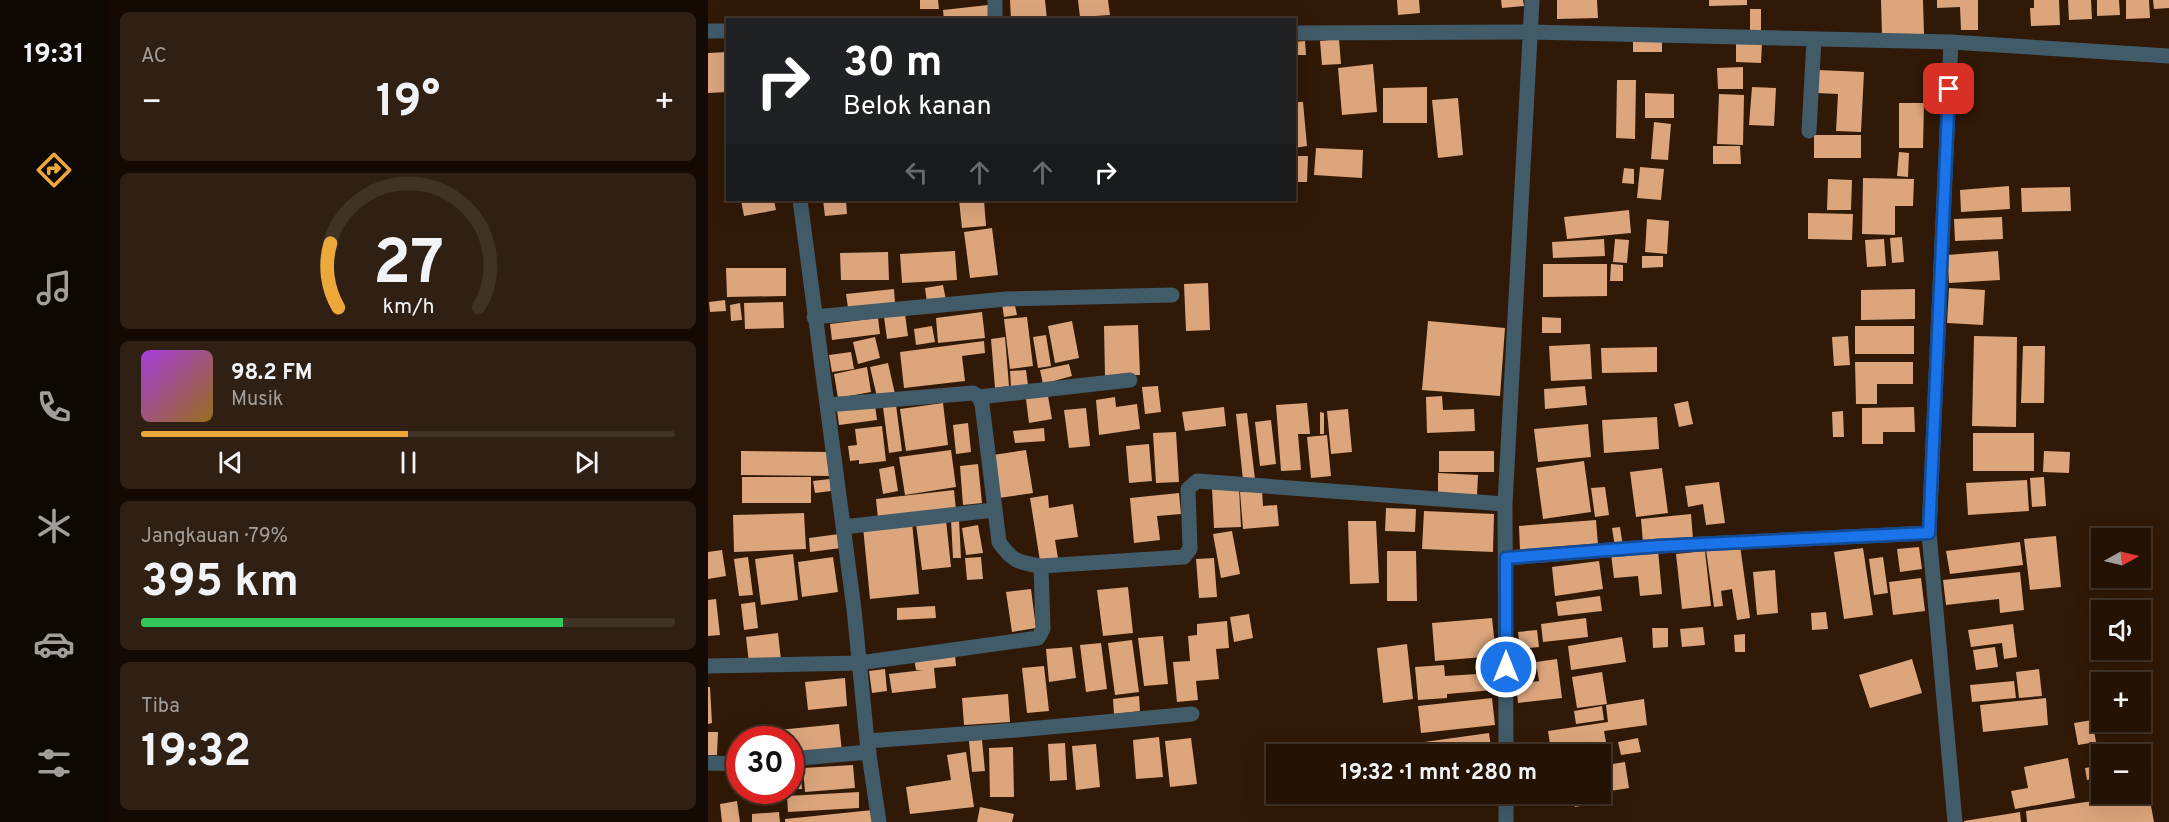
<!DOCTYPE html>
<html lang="id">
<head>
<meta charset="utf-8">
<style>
	body { margin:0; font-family:Overpass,sans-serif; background:#302013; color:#f1f3f6; height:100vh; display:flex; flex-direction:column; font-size:22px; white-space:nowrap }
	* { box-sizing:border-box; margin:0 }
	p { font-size:20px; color:#a39e9a }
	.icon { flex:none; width:33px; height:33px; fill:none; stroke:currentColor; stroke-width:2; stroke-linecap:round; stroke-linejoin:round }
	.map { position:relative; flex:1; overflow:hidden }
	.details { display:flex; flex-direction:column; gap:12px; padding:12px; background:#140a02; width:600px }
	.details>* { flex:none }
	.top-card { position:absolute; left:18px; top:18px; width:570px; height:183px; border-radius:0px; box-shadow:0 6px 24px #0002,0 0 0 2px #413226; background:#202124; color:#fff; overflow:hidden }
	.needle { width:39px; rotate:82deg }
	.buttons { position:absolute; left:1383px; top:528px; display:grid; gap:12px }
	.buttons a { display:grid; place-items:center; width:60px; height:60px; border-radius:0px; background:#241304; box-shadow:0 6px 24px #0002,0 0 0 2px #413226; font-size:30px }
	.speed { position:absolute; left:18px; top:726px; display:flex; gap:12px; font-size:30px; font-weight:700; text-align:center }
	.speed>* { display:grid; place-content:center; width:78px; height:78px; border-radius:50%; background:#241304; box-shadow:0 6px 24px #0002,0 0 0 2px #413226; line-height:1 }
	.speed .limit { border:9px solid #d22; background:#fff; color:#111 }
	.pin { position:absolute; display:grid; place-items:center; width:51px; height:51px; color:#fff; margin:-26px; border-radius:12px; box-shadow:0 3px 9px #0006 }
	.me { position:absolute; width:66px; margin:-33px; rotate:0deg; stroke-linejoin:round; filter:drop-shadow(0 0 4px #0008) }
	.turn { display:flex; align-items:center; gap:21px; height:126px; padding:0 18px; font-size:27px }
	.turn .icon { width:78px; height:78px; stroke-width:2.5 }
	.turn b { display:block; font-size:42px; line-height:51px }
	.lanes { display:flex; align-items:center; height:57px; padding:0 18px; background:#0003; justify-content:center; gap:30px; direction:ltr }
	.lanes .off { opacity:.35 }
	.big { font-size:45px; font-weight:700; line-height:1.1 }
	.details .widget { flex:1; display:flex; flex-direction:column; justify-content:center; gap:9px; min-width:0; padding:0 21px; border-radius:9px; background:#302013 }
	.details .dial { align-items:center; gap:0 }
	.dial svg { height:156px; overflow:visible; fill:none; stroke:#413226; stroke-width:7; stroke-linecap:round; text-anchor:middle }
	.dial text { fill:#f1f3f6; stroke:none }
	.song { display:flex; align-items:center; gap:18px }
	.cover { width:72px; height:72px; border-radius:9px; background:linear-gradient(135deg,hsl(280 70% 55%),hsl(40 70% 35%)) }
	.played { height:6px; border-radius:3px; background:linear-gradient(90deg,#eda83b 50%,#413226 50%) }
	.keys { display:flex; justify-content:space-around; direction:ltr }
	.heat { display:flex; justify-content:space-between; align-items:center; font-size:33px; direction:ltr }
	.charge { height:9px; border-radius:4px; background:linear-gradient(90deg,#34c759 79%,#413226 0) }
	.trip { position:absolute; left:558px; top:744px; width:345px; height:60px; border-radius:0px; background:#241304; box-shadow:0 6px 24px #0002,0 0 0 2px #413226; font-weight:700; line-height:60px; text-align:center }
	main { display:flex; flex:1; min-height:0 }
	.tab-bar { display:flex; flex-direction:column; width:108px; justify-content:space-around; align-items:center; background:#0e0802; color:#a39e9a }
	.tab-bar .icon { width:42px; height:42px }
	.tab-bar .current { color:#eda83b }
	.tab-bar b { font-size:27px; color:#f1f3f6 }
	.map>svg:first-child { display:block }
	.building { fill:#dca57c }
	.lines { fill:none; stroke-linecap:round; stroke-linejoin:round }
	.minor { stroke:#415b69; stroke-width:15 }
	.route-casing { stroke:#114b97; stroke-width:15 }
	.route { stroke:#1a73e8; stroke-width:10 }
</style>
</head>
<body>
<main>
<nav class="tab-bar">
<b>19:31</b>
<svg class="icon current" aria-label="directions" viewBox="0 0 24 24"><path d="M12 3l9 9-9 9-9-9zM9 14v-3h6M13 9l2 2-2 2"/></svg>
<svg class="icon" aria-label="music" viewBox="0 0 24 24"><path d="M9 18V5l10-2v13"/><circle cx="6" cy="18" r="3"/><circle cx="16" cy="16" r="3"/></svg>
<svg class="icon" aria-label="phone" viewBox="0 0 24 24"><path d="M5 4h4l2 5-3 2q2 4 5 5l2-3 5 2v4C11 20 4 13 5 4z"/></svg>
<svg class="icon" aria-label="climate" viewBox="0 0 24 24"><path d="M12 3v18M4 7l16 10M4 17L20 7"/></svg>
<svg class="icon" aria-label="car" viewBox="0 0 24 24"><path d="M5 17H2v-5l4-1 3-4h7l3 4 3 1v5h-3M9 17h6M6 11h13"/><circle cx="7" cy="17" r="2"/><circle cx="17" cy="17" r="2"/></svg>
<svg class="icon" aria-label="filters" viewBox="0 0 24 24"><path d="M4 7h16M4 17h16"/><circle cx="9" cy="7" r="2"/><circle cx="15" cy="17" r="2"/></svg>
</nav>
<section class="details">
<div class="widget"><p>AC</p>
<div class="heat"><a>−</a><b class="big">19°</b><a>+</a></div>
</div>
<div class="widget dial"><svg viewBox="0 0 100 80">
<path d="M14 69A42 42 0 1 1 86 69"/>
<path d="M14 69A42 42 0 0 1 10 36" stroke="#eda83b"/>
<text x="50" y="56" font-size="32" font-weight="700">27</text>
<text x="50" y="72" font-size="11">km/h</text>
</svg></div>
<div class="widget">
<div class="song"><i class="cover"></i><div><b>98.2 FM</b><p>Musik</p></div></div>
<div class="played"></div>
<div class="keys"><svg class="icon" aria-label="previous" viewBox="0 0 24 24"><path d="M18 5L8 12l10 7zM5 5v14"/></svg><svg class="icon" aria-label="pause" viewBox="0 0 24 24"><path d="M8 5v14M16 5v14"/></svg><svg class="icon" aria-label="next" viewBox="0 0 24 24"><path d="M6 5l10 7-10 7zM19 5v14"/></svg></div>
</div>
<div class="widget"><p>Jangkauan · 79%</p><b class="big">395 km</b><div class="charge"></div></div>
<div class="widget"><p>Tiba</p><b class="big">19:32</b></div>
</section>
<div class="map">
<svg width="1461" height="822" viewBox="0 0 1461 822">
	<rect width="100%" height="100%" fill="#301906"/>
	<path class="building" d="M212,0H230L231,9H212Z
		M302,0H337L339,20H303Z
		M370,0H400L402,15L372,17Z
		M689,0H711L712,13L690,15Z
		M793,0H815L816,6L794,8Z
		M849,0H889L890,18L849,19Z
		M1001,0H1039V5L1001,6Z
		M1173,0H1215L1216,34L1174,35Z
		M1229,0H1270V30H1253L1252,7L1229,8Z
		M1326,0H1351L1352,25L1323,26L1322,8H1326Z
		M1360,0H1383L1384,19L1361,20Z
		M1389,0H1411L1412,15L1389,16Z
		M1418,0H1441L1442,18L1418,19Z
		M1445,0H1461V8L1446,9Z
		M280,5L281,20H236L235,10Z
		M1042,9H1053V30H1042Z
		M631,39L633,64L614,65L612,41Z
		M925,39H954V52H925Z
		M597,41L598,55H586V42Z
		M1028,42H1054L1053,63L1028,62Z
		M20,52V92L0,93V53Z
		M665,64L669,112L634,115L630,68Z
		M1035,67V89H1010L1009,68Z
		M1110,70L1156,72L1153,132L1128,131L1130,94L1109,93Z
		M909,80H928L927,139L908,138Z
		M719,87V123H675V88Z
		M1044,87L1068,88L1066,126L1041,125Z
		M937,93L966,94V118H937Z
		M1011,94L1036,95L1035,145L1009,144Z
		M750,98L755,155L730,158L724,100Z
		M586,102H595L599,146L586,148Z
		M1191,103H1216L1215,148H1191Z
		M946,122L963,124L960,160L943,159Z
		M1106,135H1153V158H1106Z
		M1005,146H1032L1033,164H1005Z
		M608,148L655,150L654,178L606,175Z
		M1191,152L1201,153L1200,177L1189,176Z
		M586,156H600L599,182H586Z
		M932,167L956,169L953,200L929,198Z
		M916,168L926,169V184L914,183Z
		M1155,178L1206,179L1205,206H1187V235L1154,234Z
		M1120,179L1144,180L1143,210H1119Z
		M1301,186L1302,209L1253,212L1252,190Z
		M1362,187L1363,211L1314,212L1313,188Z
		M33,200H66L68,210L36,216Z
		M115,200H138L139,214L117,216Z
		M251,200H276L278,226L254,228Z
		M921,210L923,233L859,239L856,217Z
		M1100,213L1145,214L1144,240L1100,239Z
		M1294,217L1295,239L1247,241L1246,219Z
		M939,219L961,221L959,254L937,252Z
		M284,228L290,275L262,278L256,232Z
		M1194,237L1196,262L1184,263L1182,238Z
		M896,239L897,256L845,258L844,242Z
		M907,239L921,240L919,263L905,262Z
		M1176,239L1178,266L1159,267L1157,240Z
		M247,251L249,280L194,283L192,254Z
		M1290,251L1292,280L1241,283L1239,255Z
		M180,252L181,280H133L132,253Z
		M934,256H955V267L934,268Z
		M835,264H899V296L835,297Z
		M903,264L915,265V281H902Z
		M18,268H78V296L19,297Z
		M500,283L502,330L478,331L476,284Z
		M235,285L238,300L219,303L217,288Z
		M1241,288L1277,290L1275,325L1239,323Z
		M186,289L187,303L140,308L138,294Z
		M1207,289V319L1153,320V290Z
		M17,300L18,311L2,312L1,302Z
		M306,301L309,315L296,317L294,304Z
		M75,302L76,328L37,329L36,303Z
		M32,303L34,320L23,321L22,305Z
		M274,312L277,338L230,343L228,318Z
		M197,314L200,336L179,339L176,317Z
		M319,317L325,366L302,369L296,319Z
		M834,317L853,318V333H834Z
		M170,318L172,334L124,340L122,324Z
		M364,321L371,358L347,363L340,326Z
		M720,321L797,328L792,396L714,390Z
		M430,325L432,375L397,376L396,326Z
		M224,326L227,342L208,345L206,329Z
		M1147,326H1206V354H1147Z
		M338,335L343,366L330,368L325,337Z
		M1140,336L1142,365L1126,366L1124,337Z
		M1266,336L1309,337L1308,427L1264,426Z
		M167,337L172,358L150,364L145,342Z
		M297,337L301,386L287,388L283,339Z
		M276,341L277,353L254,356L257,381L196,388L192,352Z
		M882,344L884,379L843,381L841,346Z
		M1315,346H1337L1336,403H1313Z
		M949,347V372L894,373L893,348Z
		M143,352L146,369L124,372L121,355Z
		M1147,362H1205V384H1169V404H1148Z
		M180,363L187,394L169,397L162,367Z
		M361,364L364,376L335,384L332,370Z
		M159,367L163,392L130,398L126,374Z
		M318,370L320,385L303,387L302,371Z
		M450,386L453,412L437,414L434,387Z
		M877,386L879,405L837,409L836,389Z
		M340,396L344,419L321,423L318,399Z
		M734,396L735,410L766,409L767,431L719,433L718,397Z
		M407,397L408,407L429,404L432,429L391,435L388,400Z
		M980,401L985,424L971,427L966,404Z
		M235,403L240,445L198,451L192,409Z
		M599,403L602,434H590L593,470L573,471L568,405Z
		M167,405L169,420L131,425L129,410Z
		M188,405L194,451L181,453L175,407Z
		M516,407L518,426L477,431L474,412Z
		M1206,407L1207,432H1175V444H1154V408Z
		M378,408L382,446L361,448L356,410Z
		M640,409L644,452L623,454L619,411Z
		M1135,411L1136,437H1125L1124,412Z
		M612,412L616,413V434H612Z
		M539,413L547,479L535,480L528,414Z
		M949,417L951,449L896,453L894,420Z
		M563,420L568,464L552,466L547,422Z
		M260,423L263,452L248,454L245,425Z
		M880,424L883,457L830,462L826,429Z
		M174,426L178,461L151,464V460L142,461L140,446L149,445L147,429Z
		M336,428L337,441L307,443L305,431Z
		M468,432L471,482L448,483L445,433Z
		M1265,433H1326V471H1265Z
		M619,435L623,476L603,478L599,437Z
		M441,444L444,481L421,483L418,446Z
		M243,450L248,487L197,495L191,457Z
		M318,450L325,493L291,498L285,455Z
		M33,451L123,452V476L33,475Z
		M731,451H786V472H731Z
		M1336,451L1362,452L1361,473L1335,472Z
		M876,461L883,512L835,519L828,468Z
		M270,464L274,503L255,505L252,466Z
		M186,466L190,491L175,494L171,469Z
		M954,468L960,513L928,517L922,472Z
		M730,473L770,475L769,496L730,494Z
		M34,477H103V503H34Z
		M1336,477L1338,506L1324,507L1322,478Z
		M122,479L123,491L107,493L105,481Z
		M1319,480L1321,511L1260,515L1258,483Z
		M1011,482L1017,523L998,525L995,504L980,507L977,486Z
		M531,487L533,527L506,528L504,488Z
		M897,487L901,515L887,517L883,488Z
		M246,490L248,510L170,519L168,499Z
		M554,490L555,506L569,505L571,526L535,529L532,492Z
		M471,493L473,514L449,516L452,540L426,543L422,498Z
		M340,495L341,508L365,504L370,537L347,540L350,558L332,561L322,498Z
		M678,508L708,509L707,532L677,531Z
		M716,511L786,514L785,552L714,549Z
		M96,513L98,549L26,552L25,515Z
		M983,514L985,539L935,543L933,519Z
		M238,520L243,567L214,570L208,524Z
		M243,520H251L253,558H245Z
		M888,520L890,545L812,550L811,526Z
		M640,521H668L671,583L642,584Z
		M204,522L211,594L162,599L155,527Z
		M270,525L275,553L258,555L254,528Z
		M912,527L915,547H907L904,528Z
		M524,531L532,574L513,578L505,534Z
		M131,534L133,548L102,552L101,538Z
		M1348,536L1353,587L1322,590L1316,539Z
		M1312,542L1315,565L1242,574L1238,551Z
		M1032,545L1042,618L1029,620L1024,589L1013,591L1015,606L1006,607L998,550Z
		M1211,547L1214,569L1192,572L1189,549Z
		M1155,548L1165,615L1136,619L1126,552Z
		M14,550L18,576L0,579V552Z
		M950,550L954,594L932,596L930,576L906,578L903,554Z
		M679,551H708L709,601H679Z
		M997,551L1003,606L974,609L968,554Z
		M85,554L90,600L53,605L47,559Z
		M40,557L45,595L31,596L26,559Z
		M125,557L130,592L94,597L90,562Z
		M273,557L275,579L259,580L257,558Z
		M1175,557L1180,593L1166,595L1161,559Z
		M506,558L509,597L491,598L488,559Z
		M891,561L895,589L847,596L844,567Z
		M1067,570L1070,613L1049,615L1045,572Z
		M1312,572L1316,610L1292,613L1291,599L1238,605L1235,580Z
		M1213,578L1217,611L1185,615L1181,582Z
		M420,587L425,633L395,636L389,590Z
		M323,589L328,628L304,632L298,592Z
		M892,596L894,611L850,616L848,602Z
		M8,599L12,635L0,636V600Z
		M47,602L50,628L36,630L33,604Z
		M227,606L228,618L189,620V608Z
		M1118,612L1120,629L1104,630L1103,613Z
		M541,614L545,638L526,642L522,617Z
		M784,618L788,656L727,661L724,623Z
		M878,618L880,637L835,642L833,624Z
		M519,621L521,648L508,649L511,679L488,681L490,700L469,702L465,662L482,661L480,636L489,635V624Z
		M1305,624L1309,657L1296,659L1294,643L1263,647L1260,630Z
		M995,627L997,645L974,647L972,629Z
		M944,628H960V647L945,648Z
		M829,630L831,647L812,649L810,632Z
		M70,633L73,660L41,663L38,637Z
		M1037,634V652H1027L1026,635Z
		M455,636L460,684L436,686L430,638Z
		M914,637L918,662L863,670L860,646Z
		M424,640L431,692L407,695L400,643Z
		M393,643L399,689L378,692L372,645Z
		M699,644L705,699L675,703L669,648Z
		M364,647L368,678L341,682L338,649Z
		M1287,647L1290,667L1268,670L1265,650Z
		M247,654L248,666L226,668L228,688L184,693L181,674L215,670H208L206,658Z
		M849,659L854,698L810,703L808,684L831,681L828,662Z
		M1204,659L1214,693L1162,708L1151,675Z
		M736,665L737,676L785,673L786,690L739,694V698L710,700L707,667Z
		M336,666L341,711L319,713L314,668Z
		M177,669L179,691L164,693L161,671Z
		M1331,669L1334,696L1311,698L1308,672Z
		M894,672L899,704L869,708L864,677Z
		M137,678L139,706L100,710L97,682Z
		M1306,681L1308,698L1264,702L1262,685Z
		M0,687H2L4,723L0,724Z
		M300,694L302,722L256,725L254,698Z
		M431,696L432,711L406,714L405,699Z
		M784,698L787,725L713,733L710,706Z
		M1338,698L1340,725L1275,732L1272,705Z
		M936,699L939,725L896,731L898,742L878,745L880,754H825L843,751L840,731L900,722L898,705Z
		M894,706L896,720L868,724L866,711Z
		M1384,720L1388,742L1370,745L1366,723Z
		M131,724L134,752L82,758V740H61L60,731Z
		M0,732H10L9,755H0Z
		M781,733L784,754H711L709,743Z
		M451,737L455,777L428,779L425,740Z
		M483,738L489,784L462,787L457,741Z
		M930,738L933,752L913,755L910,742Z
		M274,740L277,771L264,772L261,741Z
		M357,743L359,780L342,781L340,744Z
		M388,744L392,787L368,790L364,746Z
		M305,747L306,797H282L281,748Z
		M258,752L266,807L202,814L198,787L243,780L239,755Z
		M1360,758L1367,798L1307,809L1303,791L1320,788L1316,767Z
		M917,762L921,788L896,792L892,766Z
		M145,765L147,788L97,792L95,768Z
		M1394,765V777L1379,780L1377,768Z
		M92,769L94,789H82V770Z
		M1440,790L1446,822H1319L1318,811L1432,794V792Z
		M151,792V808L80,812L79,796Z
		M822,794H893L894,802L867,807L865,799L824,806Z
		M29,801L32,822H14L12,804Z
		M272,807L306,814L304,822H269Z
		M165,810L166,822H77V819Z
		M71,812L72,822H44V814Z
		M1312,812L1313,822H1256V821Z"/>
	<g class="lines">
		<path class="minor" d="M287,20V0
			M0,31H20
			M586,33L823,32L1243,42L1461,56
			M1243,42L1221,533L1247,822
			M1101,131L1106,39
			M92,200L146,609L159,741L171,822
			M106,317L298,299L464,295
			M271,397L422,380
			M119,405L265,393L271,397L274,404L291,542C304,561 311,563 333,566L476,557L482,549L480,489L489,481L797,504
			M135,527L286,510
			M798,558L952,546L1221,533
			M0,666L151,663L330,638L335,629L333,566
			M159,741L309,730L484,714
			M798,754L797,504L824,0
			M82,759L161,752
			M0,763L32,764
			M798,822V794"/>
	</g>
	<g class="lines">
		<g class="route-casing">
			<path id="route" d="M798,667V558L952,546L1221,533L1241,89"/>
		</g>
		<use href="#route" class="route"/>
	</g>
</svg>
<div class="buttons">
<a><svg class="needle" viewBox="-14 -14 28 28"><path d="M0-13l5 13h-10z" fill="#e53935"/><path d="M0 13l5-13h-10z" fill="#a39e9a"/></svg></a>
<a><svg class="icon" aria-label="sound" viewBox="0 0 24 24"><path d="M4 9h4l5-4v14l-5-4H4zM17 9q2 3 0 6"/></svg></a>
<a>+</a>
<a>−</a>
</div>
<div class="speed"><div class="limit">30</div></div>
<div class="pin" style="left:1241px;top:89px;background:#d93025"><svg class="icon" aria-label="arrive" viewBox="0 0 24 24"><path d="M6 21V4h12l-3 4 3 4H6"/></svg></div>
<svg class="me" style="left:798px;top:667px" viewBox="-20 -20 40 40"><circle r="17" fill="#1a73e8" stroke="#fff" stroke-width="3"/><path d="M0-11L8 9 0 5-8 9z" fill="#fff"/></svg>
<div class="trip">19:32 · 1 mnt · 280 m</div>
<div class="top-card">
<div class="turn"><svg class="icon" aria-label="right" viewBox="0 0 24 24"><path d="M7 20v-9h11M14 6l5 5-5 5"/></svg><div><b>30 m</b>Belok kanan</div></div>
<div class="lanes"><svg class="icon off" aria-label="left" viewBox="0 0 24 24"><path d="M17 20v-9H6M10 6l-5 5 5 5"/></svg><svg class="icon off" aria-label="ahead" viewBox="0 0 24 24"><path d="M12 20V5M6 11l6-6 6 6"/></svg><svg class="icon off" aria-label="ahead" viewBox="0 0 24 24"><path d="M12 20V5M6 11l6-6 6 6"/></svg><svg class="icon" aria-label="right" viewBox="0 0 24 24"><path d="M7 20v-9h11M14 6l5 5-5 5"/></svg></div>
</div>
</div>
</main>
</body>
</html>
